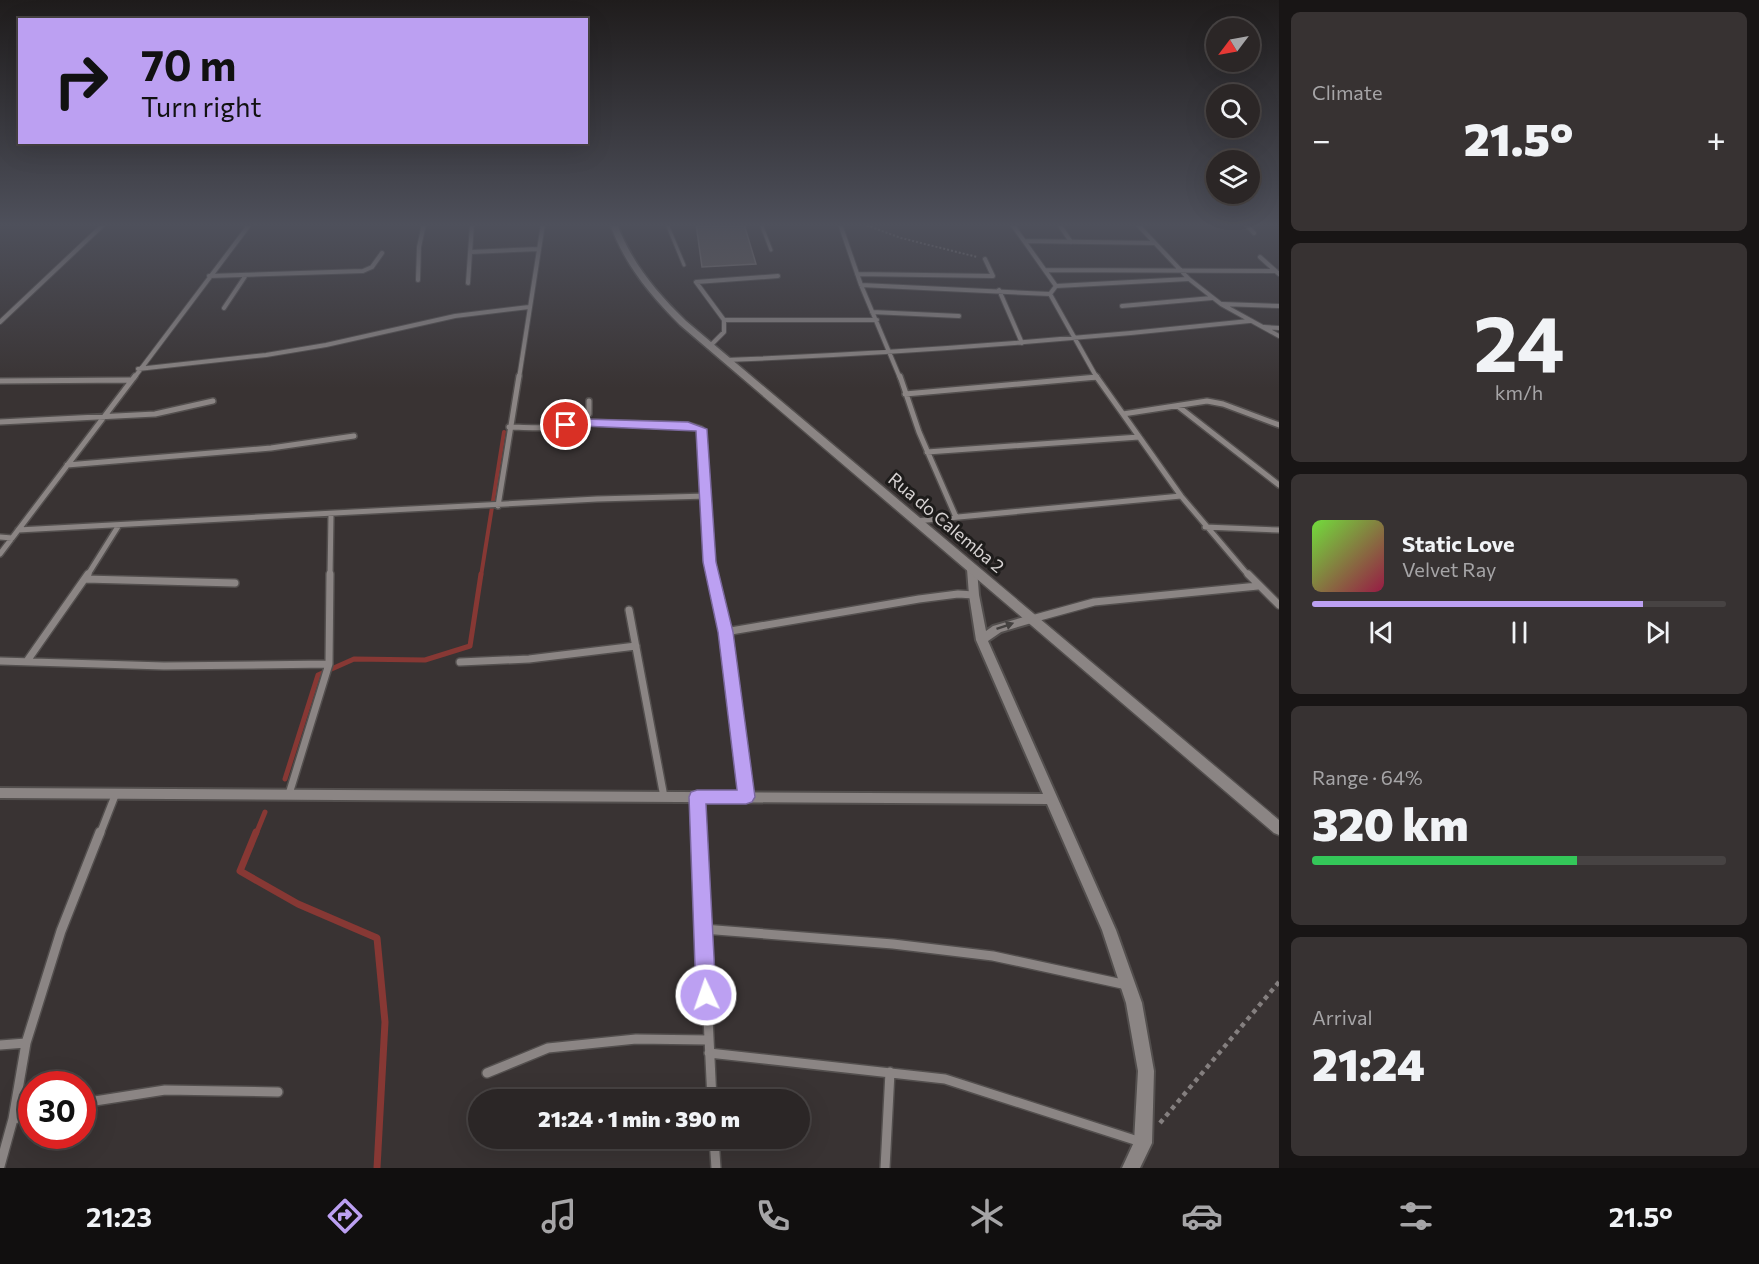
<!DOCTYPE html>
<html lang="en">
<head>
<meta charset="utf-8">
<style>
	body { margin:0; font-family:Commissioner,sans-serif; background:#373232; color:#f1f3f6; height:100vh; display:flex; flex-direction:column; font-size:22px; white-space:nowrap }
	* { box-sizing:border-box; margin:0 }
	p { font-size:20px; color:#a6a5a7 }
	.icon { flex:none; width:33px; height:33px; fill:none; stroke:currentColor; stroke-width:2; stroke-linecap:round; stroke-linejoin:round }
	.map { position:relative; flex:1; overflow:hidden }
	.drawer { display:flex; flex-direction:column; gap:12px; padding:12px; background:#181515; width:480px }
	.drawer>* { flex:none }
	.banner { position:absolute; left:18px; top:18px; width:570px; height:126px; border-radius:0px; box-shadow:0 6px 24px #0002,0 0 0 2px #474343; background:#bca0f2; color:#111; overflow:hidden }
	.needle { width:39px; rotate:238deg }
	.buttons { position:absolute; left:1206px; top:18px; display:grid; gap:12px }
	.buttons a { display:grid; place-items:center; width:54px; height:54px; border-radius:50%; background:#2b2626; box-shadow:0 6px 24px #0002,0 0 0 2px #474343; font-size:30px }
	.speed { position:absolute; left:18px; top:1071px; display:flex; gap:12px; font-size:30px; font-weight:700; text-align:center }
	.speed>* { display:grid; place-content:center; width:78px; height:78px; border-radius:50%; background:#2b2626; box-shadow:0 6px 24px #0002,0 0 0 2px #474343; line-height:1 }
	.speed .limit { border:9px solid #d22; background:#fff; color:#111 }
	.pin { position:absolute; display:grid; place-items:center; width:51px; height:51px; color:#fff; margin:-26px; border:3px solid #fff; border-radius:50%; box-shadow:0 2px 6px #0007 }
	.me { position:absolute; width:66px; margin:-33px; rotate:357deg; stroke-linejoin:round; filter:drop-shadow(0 0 4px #0008) }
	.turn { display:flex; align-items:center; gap:21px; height:126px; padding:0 24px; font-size:27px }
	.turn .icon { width:78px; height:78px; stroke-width:2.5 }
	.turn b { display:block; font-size:42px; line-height:51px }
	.big { font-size:45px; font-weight:800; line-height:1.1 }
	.drawer .widget { flex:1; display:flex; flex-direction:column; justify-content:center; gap:9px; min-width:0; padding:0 21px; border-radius:9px; background:#373232 }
	.drawer .dial { align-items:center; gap:0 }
	.dial b { font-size:78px; line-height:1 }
	.song { display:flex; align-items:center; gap:18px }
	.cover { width:72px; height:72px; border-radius:9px; background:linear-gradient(135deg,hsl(100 70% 55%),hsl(340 70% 35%)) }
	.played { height:6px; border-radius:3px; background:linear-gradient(90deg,#bca0f2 80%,#474343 80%) }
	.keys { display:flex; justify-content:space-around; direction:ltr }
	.heat { display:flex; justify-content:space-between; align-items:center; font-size:33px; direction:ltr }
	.charge { height:9px; border-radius:4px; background:linear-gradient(90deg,#34c759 64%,#474343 0) }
	.trip { position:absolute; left:468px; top:1089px; width:342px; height:60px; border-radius:30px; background:#2b2626; box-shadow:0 6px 24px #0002,0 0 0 2px #474343; font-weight:800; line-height:60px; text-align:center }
	.menu { display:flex; height:96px; justify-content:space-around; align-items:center; background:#110f0f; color:#a6a5a7 }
	.menu .icon { width:42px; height:42px }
	.menu .current { color:#bca0f2 }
	.menu b { font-size:27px; color:#f1f3f6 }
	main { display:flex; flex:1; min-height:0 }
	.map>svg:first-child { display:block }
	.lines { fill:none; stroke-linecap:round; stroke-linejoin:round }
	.stream-far2 { stroke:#873834; stroke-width:4 }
	.stream-far1 { stroke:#873834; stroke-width:5 }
	.stream { stroke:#873834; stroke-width:7 }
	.building { fill:#655f5e; stroke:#817b7a; stroke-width:1.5 }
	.service-casing { stroke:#534f4e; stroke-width:5 }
	.minor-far3-casing { stroke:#534f4e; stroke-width:6 }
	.minor-far2-casing { stroke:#534f4e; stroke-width:8 }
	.minor-far1-casing { stroke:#534f4e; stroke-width:10 }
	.minor-casing { stroke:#534f4e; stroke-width:12 }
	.tertiary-casing { stroke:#534f4e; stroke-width:4 }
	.secondary-casing { stroke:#534f4e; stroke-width:3 }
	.path-far1 { stroke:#847f7f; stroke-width:2; stroke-dasharray:2 2; stroke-linecap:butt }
	.path { stroke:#847f7f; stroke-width:4.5; stroke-dasharray:4.5 4.5; stroke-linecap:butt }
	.service { stroke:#8b8584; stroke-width:3 }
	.minor-far3 { stroke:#8b8584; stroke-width:4 }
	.minor-far2 { stroke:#8b8584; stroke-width:5 }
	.minor-far1 { stroke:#8b8584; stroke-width:7 }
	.minor { stroke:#8b8584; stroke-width:9 }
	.tertiary { fill:#8b8584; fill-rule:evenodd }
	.secondary { fill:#8b8584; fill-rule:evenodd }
	.oneway { fill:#444140 }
	.route { fill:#bca0f2; stroke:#7a689d; stroke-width:1.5 }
	.labels { text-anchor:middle; stroke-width:6; stroke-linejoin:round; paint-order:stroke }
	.street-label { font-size:18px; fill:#d7d3d3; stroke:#1e1c1b }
</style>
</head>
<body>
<main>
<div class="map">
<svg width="1279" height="1168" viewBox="0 0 1279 1168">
	<rect width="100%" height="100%" fill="#393333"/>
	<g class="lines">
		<path class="stream-far2" d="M481,576L504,432"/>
		<path class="stream-far1" d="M285,779L318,675L354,659L425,660L470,646L481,574
			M256,834L265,812"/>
		<path class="stream" d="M256,832L240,871L298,904L377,938L385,1022L377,1168"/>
	</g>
	<path class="building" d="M696,224H744L756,264L702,267Z"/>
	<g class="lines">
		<g class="service-casing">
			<path id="service" d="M667,224L684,265
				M761,224L771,250"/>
		</g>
		<g class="minor-far3-casing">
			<path id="minor-far3" d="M840,224L861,285L900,378
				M1012,224L1056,286L1050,294L1097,378
				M1059,224L1071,242
				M1137,224L1189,279L1221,304L1279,336
				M1246,224L1254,233
				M1025,241L1154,243
				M470,252L539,249
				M1260,257L1279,274
				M1045,270L1276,271
				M857,274L993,276L985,259
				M209,276L363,271L372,267L382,253
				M418,280L419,247L424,224
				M468,283L472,224
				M861,285L1050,294
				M1056,286L1188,279
				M999,290L1022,343
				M1222,304L1279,306
				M1122,306L1212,298
				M224,308L246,275
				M872,312L959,316
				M724,320H877
				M0,322L104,224
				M1264,327L1279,328
				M710,346L724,332V320L696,282L778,276
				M726,360C901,353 1075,340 1249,321
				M138,369L266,355L326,345L455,316L529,307
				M134,378L250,224
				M519,378L543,224
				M1091,378L1097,377"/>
		</g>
		<g class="minor-far2-casing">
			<path id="minor-far2" d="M900,376L919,432L956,517
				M1096,376L1181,496L1249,576
				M0,381L130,380
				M905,394L1097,377
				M1179,407L1279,485
				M1123,414L1207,401L1223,404L1279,425
				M0,422L155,414L213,401
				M582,422L688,425L701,429L713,576
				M509,427C533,427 572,433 589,414V401
				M927,452L1139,437
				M67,465L271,448L354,436
				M498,506L519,376
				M916,521L1181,496
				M1205,527L1279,530
				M18,530L597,499L708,496
				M0,537L12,538
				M0,554L135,376
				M87,576L119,525
				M330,576L331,515"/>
		</g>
		<g class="minor-far1-casing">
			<path id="minor-far1" d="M713,574L725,632L746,797
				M1248,574L1279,605
				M85,579L235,583
				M629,610L664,797
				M1032,619L1094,602L1258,586
				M725,632L919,599L958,594L974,595
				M0,661L164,666L329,664
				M27,661L88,574
				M460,662L529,659L636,646
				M289,794L329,664L330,574
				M697,797L699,834
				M100,834L116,793"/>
		</g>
		<g class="minor-casing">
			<path id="minor" d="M699,832L712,1100
				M703,929L893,944L993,956L1127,985
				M0,1045L26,1043
				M709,1053L945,1079L1141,1142
				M487,1073L548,1048L636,1039L708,1040
				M82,1103L165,1090L278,1092
				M13,1119L32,1115
				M714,1138L716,1168
				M0,1166L13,1119L26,1043L61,931L100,832
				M885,1168L890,1072"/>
		</g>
		<g class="tertiary-casing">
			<path id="tertiary" d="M972,566L977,569L979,595L986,631L993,626L1031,615L1036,619L1035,622L1001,632L988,641L1116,930L1142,1003L1154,1071L1152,1143L1140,1168H1122L1134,1142L1138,1071L1126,1003L1102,930L1047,804L0,798V788L1043,794L976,640L969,595L967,569Z"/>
		</g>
		<g class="secondary-casing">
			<path id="secondary" d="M610,224H617C632,263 656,292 686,321L1279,820V835L1274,833L680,325C650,295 624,264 610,224Z"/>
		</g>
		<path class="path-far1" d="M863,224L901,238L977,257"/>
		<path class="path" d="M1160,1123L1279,982"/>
		<use href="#service" class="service"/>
		<use href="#minor-far3" class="minor-far3"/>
		<use href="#minor-far2" class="minor-far2"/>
		<use href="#minor-far1" class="minor-far1"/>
		<use href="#minor" class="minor"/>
		<use href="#tertiary" class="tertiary"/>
		<use href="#secondary" class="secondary"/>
	</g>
	<defs><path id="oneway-solid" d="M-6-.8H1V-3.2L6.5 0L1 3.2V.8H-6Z" transform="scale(1.5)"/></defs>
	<use class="oneway" href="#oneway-solid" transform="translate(1005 626) rotate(-19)"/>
	<linearGradient id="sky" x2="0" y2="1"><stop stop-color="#1f1c1c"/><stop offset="0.58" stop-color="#4e505b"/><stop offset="1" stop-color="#4e505b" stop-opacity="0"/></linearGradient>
	<rect width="1279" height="388" fill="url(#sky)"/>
	<path class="route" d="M582,419L688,422L707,429L716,562L733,632L755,797L752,802L746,804H706L716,995L713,1002L706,1005L699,1002L696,995L689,797L691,792L697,790H737L718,632L703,562L696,431L582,426L566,429L561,425Z"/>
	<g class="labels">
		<g class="street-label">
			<text transform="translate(946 523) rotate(40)" y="6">Rua do Calemba 2</text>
		</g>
	</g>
</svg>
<div class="buttons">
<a><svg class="needle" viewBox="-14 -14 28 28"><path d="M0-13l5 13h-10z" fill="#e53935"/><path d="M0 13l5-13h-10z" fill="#a6a5a7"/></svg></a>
<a><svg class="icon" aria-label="search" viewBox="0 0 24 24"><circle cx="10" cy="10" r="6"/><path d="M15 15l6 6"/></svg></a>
<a><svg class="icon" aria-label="layers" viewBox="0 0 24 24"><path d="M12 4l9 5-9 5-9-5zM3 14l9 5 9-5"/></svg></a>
</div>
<div class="speed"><div class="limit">30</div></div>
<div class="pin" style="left:566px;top:425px;background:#d93025"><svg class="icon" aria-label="arrive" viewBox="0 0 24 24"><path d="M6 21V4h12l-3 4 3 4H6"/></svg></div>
<svg class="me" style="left:706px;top:995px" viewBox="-20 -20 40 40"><circle r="17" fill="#bca0f2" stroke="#fff" stroke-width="3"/><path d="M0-11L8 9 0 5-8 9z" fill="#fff"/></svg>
<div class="trip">21:24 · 1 min · 390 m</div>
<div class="banner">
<div class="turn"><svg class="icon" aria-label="right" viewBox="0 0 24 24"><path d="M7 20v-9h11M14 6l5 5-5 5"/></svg><div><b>70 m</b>Turn right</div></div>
</div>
</div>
<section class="drawer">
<div class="widget"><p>Climate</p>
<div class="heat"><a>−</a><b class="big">21.5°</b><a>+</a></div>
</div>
<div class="widget dial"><b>24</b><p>km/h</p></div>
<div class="widget">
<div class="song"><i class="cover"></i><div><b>Static Love</b><p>Velvet Ray</p></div></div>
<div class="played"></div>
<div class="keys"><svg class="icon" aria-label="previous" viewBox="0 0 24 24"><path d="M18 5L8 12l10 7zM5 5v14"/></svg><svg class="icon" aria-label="pause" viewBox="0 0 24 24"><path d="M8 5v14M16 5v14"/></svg><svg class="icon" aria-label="next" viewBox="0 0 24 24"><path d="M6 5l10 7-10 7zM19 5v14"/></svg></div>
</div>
<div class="widget"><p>Range · 64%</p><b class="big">320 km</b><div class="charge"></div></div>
<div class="widget"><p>Arrival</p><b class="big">21:24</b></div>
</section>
</main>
<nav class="menu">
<b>21:23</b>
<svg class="icon current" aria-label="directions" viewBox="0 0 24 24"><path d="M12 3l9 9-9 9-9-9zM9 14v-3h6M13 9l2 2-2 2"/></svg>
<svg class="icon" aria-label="music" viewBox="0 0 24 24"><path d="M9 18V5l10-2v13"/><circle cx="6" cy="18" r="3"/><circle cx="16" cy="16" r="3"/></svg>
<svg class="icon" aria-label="phone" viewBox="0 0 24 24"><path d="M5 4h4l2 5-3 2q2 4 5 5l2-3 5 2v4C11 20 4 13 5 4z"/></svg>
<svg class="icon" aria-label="climate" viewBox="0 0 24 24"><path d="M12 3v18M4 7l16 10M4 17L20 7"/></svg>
<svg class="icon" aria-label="car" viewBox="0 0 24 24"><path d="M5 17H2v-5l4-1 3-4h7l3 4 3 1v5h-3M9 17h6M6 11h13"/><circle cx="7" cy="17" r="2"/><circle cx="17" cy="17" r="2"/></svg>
<svg class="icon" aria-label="filters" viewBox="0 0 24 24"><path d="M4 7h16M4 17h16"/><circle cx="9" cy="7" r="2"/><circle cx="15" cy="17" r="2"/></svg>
<b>21.5°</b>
</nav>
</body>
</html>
